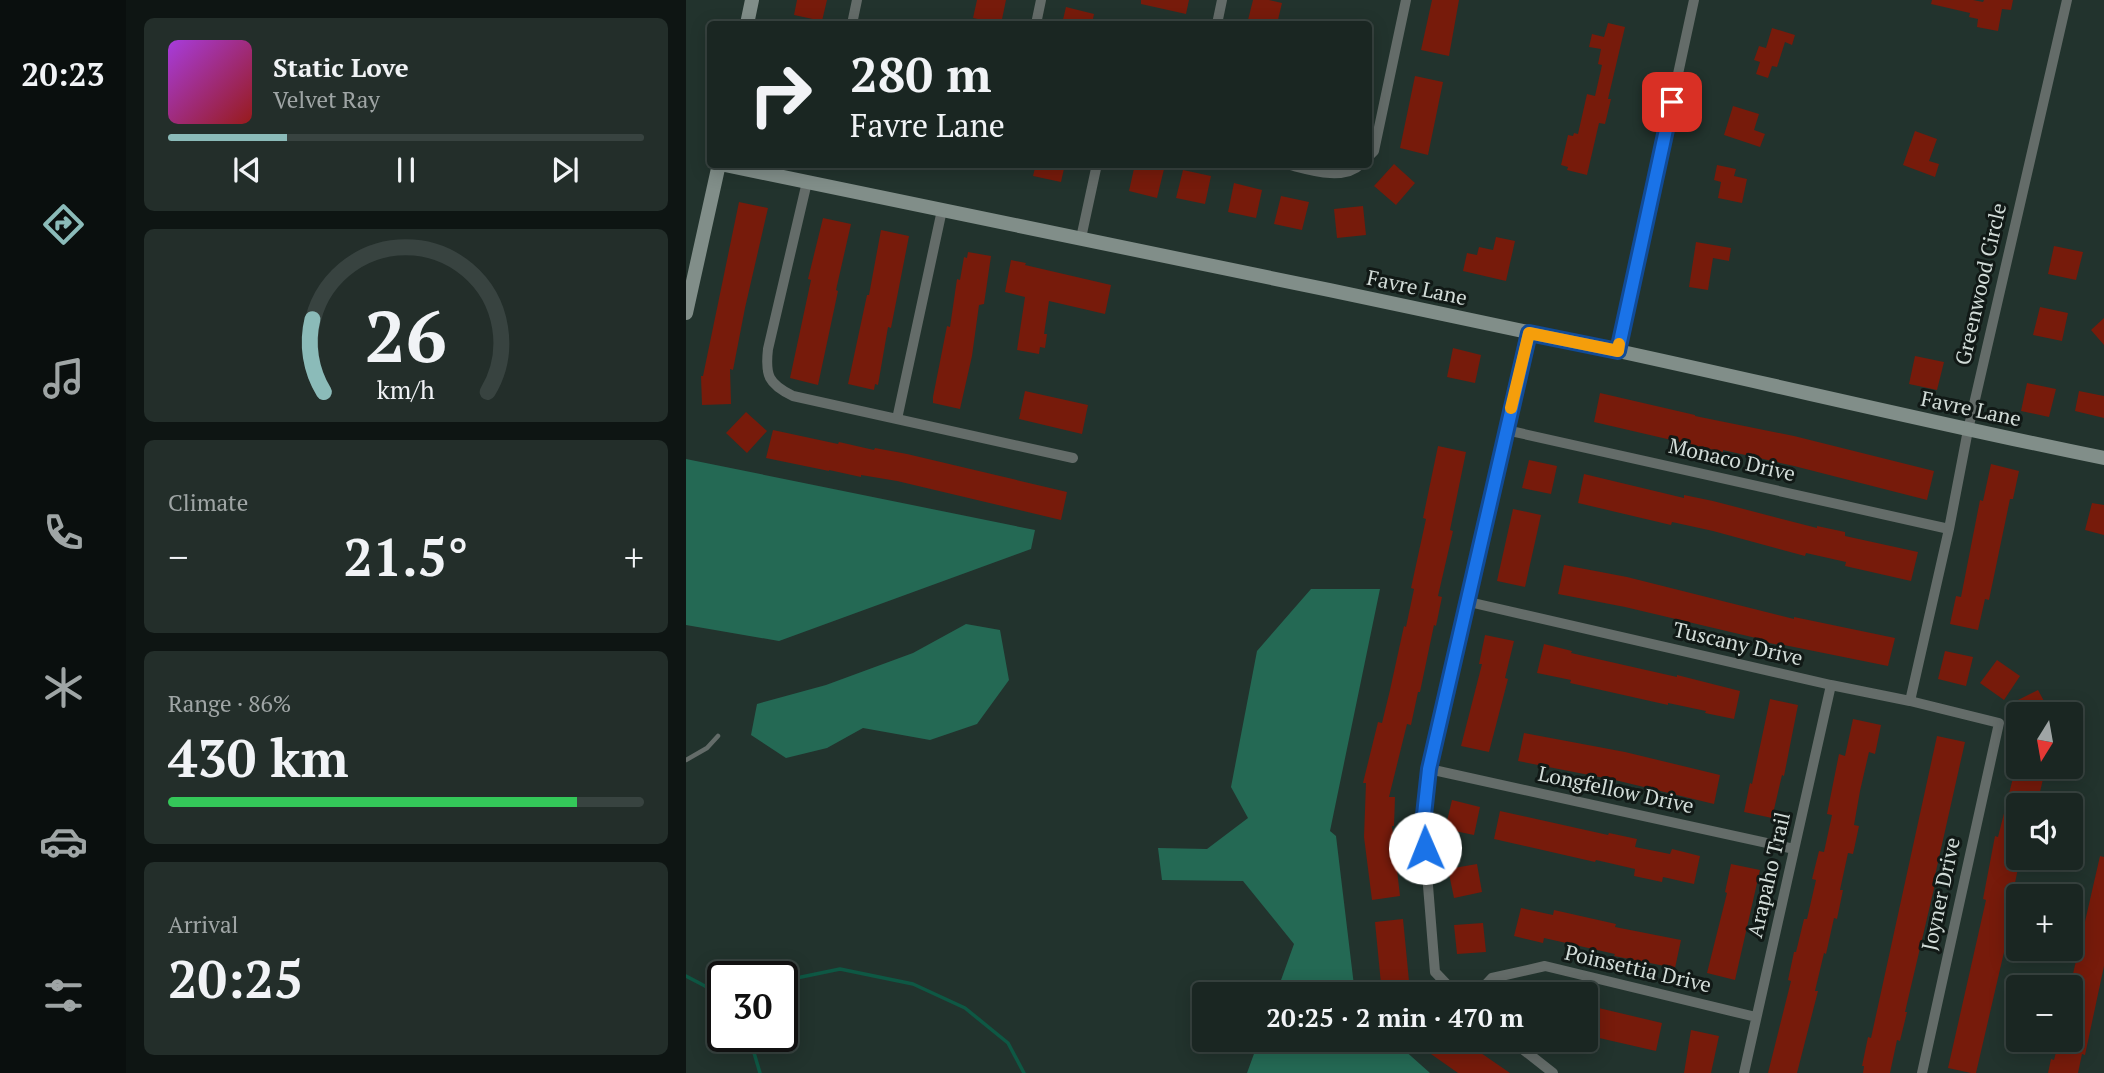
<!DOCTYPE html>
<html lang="en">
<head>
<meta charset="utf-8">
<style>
	body { margin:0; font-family:"PT Serif",serif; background:#232e2a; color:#f1f3f6; height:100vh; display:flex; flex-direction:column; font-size:26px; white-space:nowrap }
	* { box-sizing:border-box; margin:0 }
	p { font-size:23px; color:#9fa5a5 }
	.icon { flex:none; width:38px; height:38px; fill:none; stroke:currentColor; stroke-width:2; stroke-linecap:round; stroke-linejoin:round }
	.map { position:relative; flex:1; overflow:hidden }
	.side { display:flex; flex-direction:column; gap:18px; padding:18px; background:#0e1513; width:560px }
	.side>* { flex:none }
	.banner { position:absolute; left:21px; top:21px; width:665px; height:147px; border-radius:7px; box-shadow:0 4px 18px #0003,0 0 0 2px #384340; background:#1a2622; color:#f1f3f6; overflow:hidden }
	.needle { width:46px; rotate:191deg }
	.buttons { position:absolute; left:1320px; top:702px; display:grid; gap:14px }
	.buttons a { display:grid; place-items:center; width:77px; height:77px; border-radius:7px; background:#1a2622; box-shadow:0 4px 18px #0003,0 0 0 2px #384340; font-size:35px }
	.speed { position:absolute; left:21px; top:961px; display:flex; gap:14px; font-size:35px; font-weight:700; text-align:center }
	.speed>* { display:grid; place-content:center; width:91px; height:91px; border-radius:50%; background:#1a2622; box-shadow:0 4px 18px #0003,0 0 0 2px #384340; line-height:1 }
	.speed .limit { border:4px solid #111; border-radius:10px; background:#fff; color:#111 }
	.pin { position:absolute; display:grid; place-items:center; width:60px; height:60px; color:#fff; margin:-30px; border-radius:14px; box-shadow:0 4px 10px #0006 }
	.me { position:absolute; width:77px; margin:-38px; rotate:359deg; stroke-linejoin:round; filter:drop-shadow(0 0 5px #0008) }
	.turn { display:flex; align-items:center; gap:24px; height:147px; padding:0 28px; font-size:32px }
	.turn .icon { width:91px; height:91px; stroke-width:2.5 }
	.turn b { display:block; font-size:49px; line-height:60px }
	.big { font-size:52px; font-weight:800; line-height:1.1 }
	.side .tile { flex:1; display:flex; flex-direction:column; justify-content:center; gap:10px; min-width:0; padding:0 24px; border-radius:10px; background:#232e2a }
	.side .dial { align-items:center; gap:0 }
	.dial svg { height:182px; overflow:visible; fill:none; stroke:#384340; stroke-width:7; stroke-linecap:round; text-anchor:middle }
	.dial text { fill:#f1f3f6; stroke:none }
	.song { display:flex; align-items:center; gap:21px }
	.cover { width:84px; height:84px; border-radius:10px; background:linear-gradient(135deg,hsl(280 70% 55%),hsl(0 70% 35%)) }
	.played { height:7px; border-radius:4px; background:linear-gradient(90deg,#8bbbb9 25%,#384340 25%) }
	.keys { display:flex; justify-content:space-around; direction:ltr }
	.heat { display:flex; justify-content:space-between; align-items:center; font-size:38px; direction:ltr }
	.charge { height:10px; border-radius:5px; background:linear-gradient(90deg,#34c759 86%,#384340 0) }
	.trip { position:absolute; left:506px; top:982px; width:406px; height:70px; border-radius:7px; background:#1a2622; box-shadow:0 4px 18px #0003,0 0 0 2px #384340; font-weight:800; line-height:70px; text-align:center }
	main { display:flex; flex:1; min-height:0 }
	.tabs { display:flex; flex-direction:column; width:126px; justify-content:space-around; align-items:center; background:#0a0f0e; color:#9fa5a5 }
	.tabs .icon { width:49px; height:49px }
	.tabs .selected { color:#8bbbb9 }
	.tabs b { font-size:32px; color:#f1f3f6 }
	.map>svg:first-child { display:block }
	.forest { fill:#246954 }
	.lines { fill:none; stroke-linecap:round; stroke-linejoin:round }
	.stream { stroke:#0e5844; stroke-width:3.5 }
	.building { fill:#771b0b }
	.lane { stroke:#646c69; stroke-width:4.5 }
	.street { stroke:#646c69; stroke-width:10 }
	.secondary { stroke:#818e89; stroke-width:14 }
	.route-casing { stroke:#114b97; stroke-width:18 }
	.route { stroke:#1a73e8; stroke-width:12 }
	.slow { stroke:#f59e0b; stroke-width:12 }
	.labels { text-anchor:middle; stroke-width:6; stroke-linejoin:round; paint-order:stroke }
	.street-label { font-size:21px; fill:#d2dcd8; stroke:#111916 }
</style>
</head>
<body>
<main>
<nav class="tabs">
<b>20:23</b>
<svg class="icon selected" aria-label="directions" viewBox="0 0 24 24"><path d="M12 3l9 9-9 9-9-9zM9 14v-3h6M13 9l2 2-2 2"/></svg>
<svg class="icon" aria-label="music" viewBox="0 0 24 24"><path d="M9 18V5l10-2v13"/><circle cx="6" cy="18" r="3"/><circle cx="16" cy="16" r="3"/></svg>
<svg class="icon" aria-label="phone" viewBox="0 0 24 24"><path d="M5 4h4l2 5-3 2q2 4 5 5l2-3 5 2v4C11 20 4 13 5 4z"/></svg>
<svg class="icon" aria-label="climate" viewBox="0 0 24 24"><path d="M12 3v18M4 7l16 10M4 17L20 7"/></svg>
<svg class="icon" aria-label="car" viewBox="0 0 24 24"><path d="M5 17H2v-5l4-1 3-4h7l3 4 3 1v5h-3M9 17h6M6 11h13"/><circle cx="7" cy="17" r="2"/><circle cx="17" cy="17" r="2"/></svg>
<svg class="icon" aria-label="filters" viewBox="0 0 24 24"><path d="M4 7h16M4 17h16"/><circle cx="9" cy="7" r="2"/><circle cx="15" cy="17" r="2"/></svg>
</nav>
<section class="side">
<div class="tile">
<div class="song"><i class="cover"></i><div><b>Static Love</b><p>Velvet Ray</p></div></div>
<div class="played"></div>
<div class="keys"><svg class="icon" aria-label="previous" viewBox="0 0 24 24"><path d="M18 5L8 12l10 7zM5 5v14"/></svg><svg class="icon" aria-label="pause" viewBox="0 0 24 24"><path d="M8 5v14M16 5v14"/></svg><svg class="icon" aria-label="next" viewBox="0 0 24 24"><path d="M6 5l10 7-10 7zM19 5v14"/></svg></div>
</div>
<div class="tile dial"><svg viewBox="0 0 100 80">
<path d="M14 69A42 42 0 1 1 86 69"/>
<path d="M14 69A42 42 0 0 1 9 37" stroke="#8bbbb9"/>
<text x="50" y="56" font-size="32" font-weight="700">26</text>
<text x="50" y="72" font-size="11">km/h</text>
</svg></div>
<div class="tile"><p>Climate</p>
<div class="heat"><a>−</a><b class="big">21.5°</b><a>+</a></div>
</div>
<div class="tile"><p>Range · 86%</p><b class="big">430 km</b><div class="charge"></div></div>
<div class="tile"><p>Arrival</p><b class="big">20:25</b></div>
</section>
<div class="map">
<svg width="1418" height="1073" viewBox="0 0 1418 1073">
	<rect width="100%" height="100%" fill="#22332d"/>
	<path class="forest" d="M0,459L349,530L345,549L93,641L0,625Z
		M625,589H694L644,831L650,836L669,994H590L608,944L557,881L476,880L472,848L521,849L562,818L545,787L571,651Z
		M280,624L314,630L323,680L291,724L244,740L177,728L141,748L100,758L65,735L71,704L140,685L227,653Z
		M573,1040H707L744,1073H561Z"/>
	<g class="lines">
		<path class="stream" d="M0,976L19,986L37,985
			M96,981L154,969L227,984L279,1008L322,1043L338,1073
			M19,986L37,999
			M63,1036L74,1073"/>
	</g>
	<path class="building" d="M111,0H141L136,21L108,15Z
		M291,0H320L315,24L287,18Z
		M455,0H503L500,14L455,4Z
		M567,0H583L596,3L591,24H561Z
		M746,0H773L763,56L735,50Z
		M1246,0H1287L1297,2L1298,0H1327L1325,10L1316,9L1312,31L1291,27L1292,19L1283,17L1284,13L1245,4Z
		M380,7L408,14L406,24H376Z
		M922,23L939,27L922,99H925L919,124L913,123L901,175L881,170L882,167L875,165L882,135L887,136L888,133L892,134L901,94L909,96L916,65L912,64L915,49L903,47L906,34L918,37Z
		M1086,28L1109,35L1106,45L1099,42L1091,67L1086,66L1082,78L1070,74L1074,62L1068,60L1073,46L1080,48Z
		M729,76L757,82L742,155L714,148Z
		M1047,106L1073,114L1068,130L1079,134L1074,147L1038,135Z
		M1229,131L1251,139L1243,161L1253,164L1249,177L1217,165Z
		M350,164H379L375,182L347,176Z
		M449,164L478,169L471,198L443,191Z
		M708,164L729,183L710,205L688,186Z
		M1031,165L1050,169L1048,176L1061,179L1056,203L1032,198L1035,182L1028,180Z
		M497,170L525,176L519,204L490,198Z
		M548,183L576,190L570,218L542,212Z
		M595,196L623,202L616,230L588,224Z
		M53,202L82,208L59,308L47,370L44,369L45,404L16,405L15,376H17Z
		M677,206L680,235L651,238L648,209Z
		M137,218L165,224L150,290L152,291L132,385L104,378L125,280L122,279Z
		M195,230L223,236L205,328L202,327L192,385L189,384L188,390L162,384L181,295H183Z
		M810,237L829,241L820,281L777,271L781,253L791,255L793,247L807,250Z
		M1010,242L1045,248L1043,261L1027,258L1022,290L1003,287Z
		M1368,246L1397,252L1390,280L1362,274Z
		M282,252L305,256L298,304L293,305L286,356L274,409L247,403V397L261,326L264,327L271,279L274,280L278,257L281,258Z
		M325,260L340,263L339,265L425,285L419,314L363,301L358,334H361L359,348L354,347L353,354L331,350L339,297L319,292Z
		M1354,307L1382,313L1376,341L1347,335Z
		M1418,318V345L1405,330Z
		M767,348L795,355L789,383L761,377Z
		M1229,356L1258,362L1251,390L1223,384Z
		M1341,383L1370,389L1363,417L1335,411Z
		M339,391L402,405L396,434L333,419Z
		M1393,391L1418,396V418L1389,411Z
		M914,393L1009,415V416L1108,436L1248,471L1241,500L1108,466L1037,450V452L908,422Z
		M60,412L81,431L61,453L40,433Z
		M87,430L152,444L153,442L188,450L189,448L221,454L381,492L375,520L211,481L175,475V477L143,470V471L80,458Z
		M752,446L780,452L764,530L767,531L752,596L756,597L750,626L748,625L734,692H732L725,725L721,724L703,797H709L708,826H706L714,896L686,900L678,837L680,783H677L692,722L696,723L704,690L718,626L720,627L728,589L725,588L740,519L737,518Z
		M843,460L871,466L865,494L836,488Z
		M1305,464L1333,471L1327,499H1324L1303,600L1299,599L1292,630L1264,624L1270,596L1275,597L1294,500L1297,501Z
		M898,474L998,498V495L1027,501L1131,528V526L1159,532V536L1232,552L1225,581L1159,566L1160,562L1120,553L1119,556L1027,531L986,522L985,525L892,503Z
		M1406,503L1418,505V535L1399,530Z
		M827,509L855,515L839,587L811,581Z
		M878,565L941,577L1108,619V617L1209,638L1202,666L1098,645L1097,646L1069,640L1070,638L939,607L872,594Z
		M799,635L828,641L819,678L822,679L803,752L775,746L796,664H793Z
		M858,644L886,651L885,653L991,677V675L1054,691L1048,719L1019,713L1020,711L982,703V705L884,683L885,680L851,673Z
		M1259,651L1287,657L1280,686L1252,679Z
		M1311,660L1334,676L1318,700L1294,683Z
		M1352,690L1365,714H1332L1326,703Z
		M1084,699L1112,705L1098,776L1096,775L1086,818L1058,812L1064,783L1066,784Z
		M1167,719L1195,725L1189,754L1183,752L1174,791L1168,825L1173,826L1167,854L1162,853L1154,890H1157L1151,919L1148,918L1140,954L1138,953L1129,991H1132L1111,1073H1082L1105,981L1102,980L1108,952H1110L1118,919H1121L1130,880L1126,879L1133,851L1138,852L1146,815L1141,814L1153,754L1159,756Z
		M838,733L939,752L1034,775L1028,804L929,780L832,761Z
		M1251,736L1279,742L1248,880H1250L1219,1012H1221L1214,1041L1211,1040L1204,1073H1177L1178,1066H1176L1182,1037L1185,1038Z
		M1330,766H1360L1351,805H1332V858H1334L1324,908L1328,909L1290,1073H1285L1262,1068L1300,900L1297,899L1309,836L1312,837Z
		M766,800L794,807L788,835L759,829Z
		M814,811L922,835L923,833L951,839L949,847L984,854L986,849L1014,856L1008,884L977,877L976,882L948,876L949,869L910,860L909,862L808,839Z
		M1414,856L1418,857V966L1399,1055L1396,1054L1392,1073H1362L1365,1059L1368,1060L1373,1040H1384V987Z
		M791,864L796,892L768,898L762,869Z
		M1045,864L1074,870L1049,980L1021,973L1041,893L1039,892Z
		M835,908L867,915L868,910L930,924L929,927L995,940L989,968L928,956L929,954L858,938L857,943L828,936Z
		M717,919L723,981L695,984L689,922Z
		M797,923L800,952L771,954L768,925Z
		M900,1005L976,1023L970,1051L900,1035Z
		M1005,1030L1033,1036L1025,1073H998Z
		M725,1040H776L824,1073H772Z"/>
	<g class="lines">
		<path class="lane" d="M0,760L21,748L32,736"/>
		<path class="street" d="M166,24L171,0
			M350,24L355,0
			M531,24L536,0
			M682,157L688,151L720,0
			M600,164C621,169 657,182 675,164
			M121,182L82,349C79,375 82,384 107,396L387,458
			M395,238L411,164
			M932,351L1008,0
			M211,419L256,210
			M820,430L1263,529
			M783,602L1145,685L1224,701L1313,723L1236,1073
			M1224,701L1263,529L1282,430L1381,0
			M743,769L1108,849
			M770,994L749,972L737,824L743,769L843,333
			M791,994L806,978L859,966L1070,1017
			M825,1040L867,1073
			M1058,1073L1145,685"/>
		<path class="secondary" d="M61,24L66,0
			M34,164C333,226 633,287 932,351C1094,386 1255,425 1418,458
			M0,313L33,164"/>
	</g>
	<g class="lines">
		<g class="route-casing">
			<path id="route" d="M739,848L737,824L743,769L843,333L932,351L986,102"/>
		</g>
		<use href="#route" class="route"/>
		<path class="slow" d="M825,408L843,333L932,351L933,344"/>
	</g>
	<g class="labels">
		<g class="street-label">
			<text transform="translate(1295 284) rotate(-77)" y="7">Greenwood Circle</text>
			<text transform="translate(731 288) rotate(12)" y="7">Favre Lane</text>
			<text transform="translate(1285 409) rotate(12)" y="7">Favre Lane</text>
			<text transform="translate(1046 460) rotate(13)" y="7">Monaco Drive</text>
			<text transform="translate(1052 644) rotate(13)" y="7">Tuscany Drive</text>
			<text transform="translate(930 790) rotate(12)" y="7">Longfellow Drive</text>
			<text transform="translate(1083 875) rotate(-77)" y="7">Arapaho Trail</text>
			<text transform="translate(1255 894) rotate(-78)" y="7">Joyner Drive</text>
			<text transform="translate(952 969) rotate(13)" y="7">Poinsettia Drive</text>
		</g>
	</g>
</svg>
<div class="buttons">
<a><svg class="needle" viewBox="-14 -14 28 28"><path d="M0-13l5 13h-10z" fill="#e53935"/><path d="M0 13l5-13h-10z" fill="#9fa5a5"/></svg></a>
<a><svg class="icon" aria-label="sound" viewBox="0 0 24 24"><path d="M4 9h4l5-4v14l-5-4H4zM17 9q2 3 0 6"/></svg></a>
<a>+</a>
<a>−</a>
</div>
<div class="speed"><div class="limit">30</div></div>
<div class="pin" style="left:986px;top:102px;background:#d93025"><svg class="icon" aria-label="arrive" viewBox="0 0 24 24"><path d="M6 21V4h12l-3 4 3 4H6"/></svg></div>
<svg class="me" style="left:739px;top:848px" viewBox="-20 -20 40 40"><circle r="19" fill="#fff"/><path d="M0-13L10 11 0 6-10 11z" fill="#1a73e8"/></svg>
<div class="trip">20:25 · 2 min · 470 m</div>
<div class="banner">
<div class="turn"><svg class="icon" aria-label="right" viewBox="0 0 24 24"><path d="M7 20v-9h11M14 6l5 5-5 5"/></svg><div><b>280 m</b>Favre Lane</div></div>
</div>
</div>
</main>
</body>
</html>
